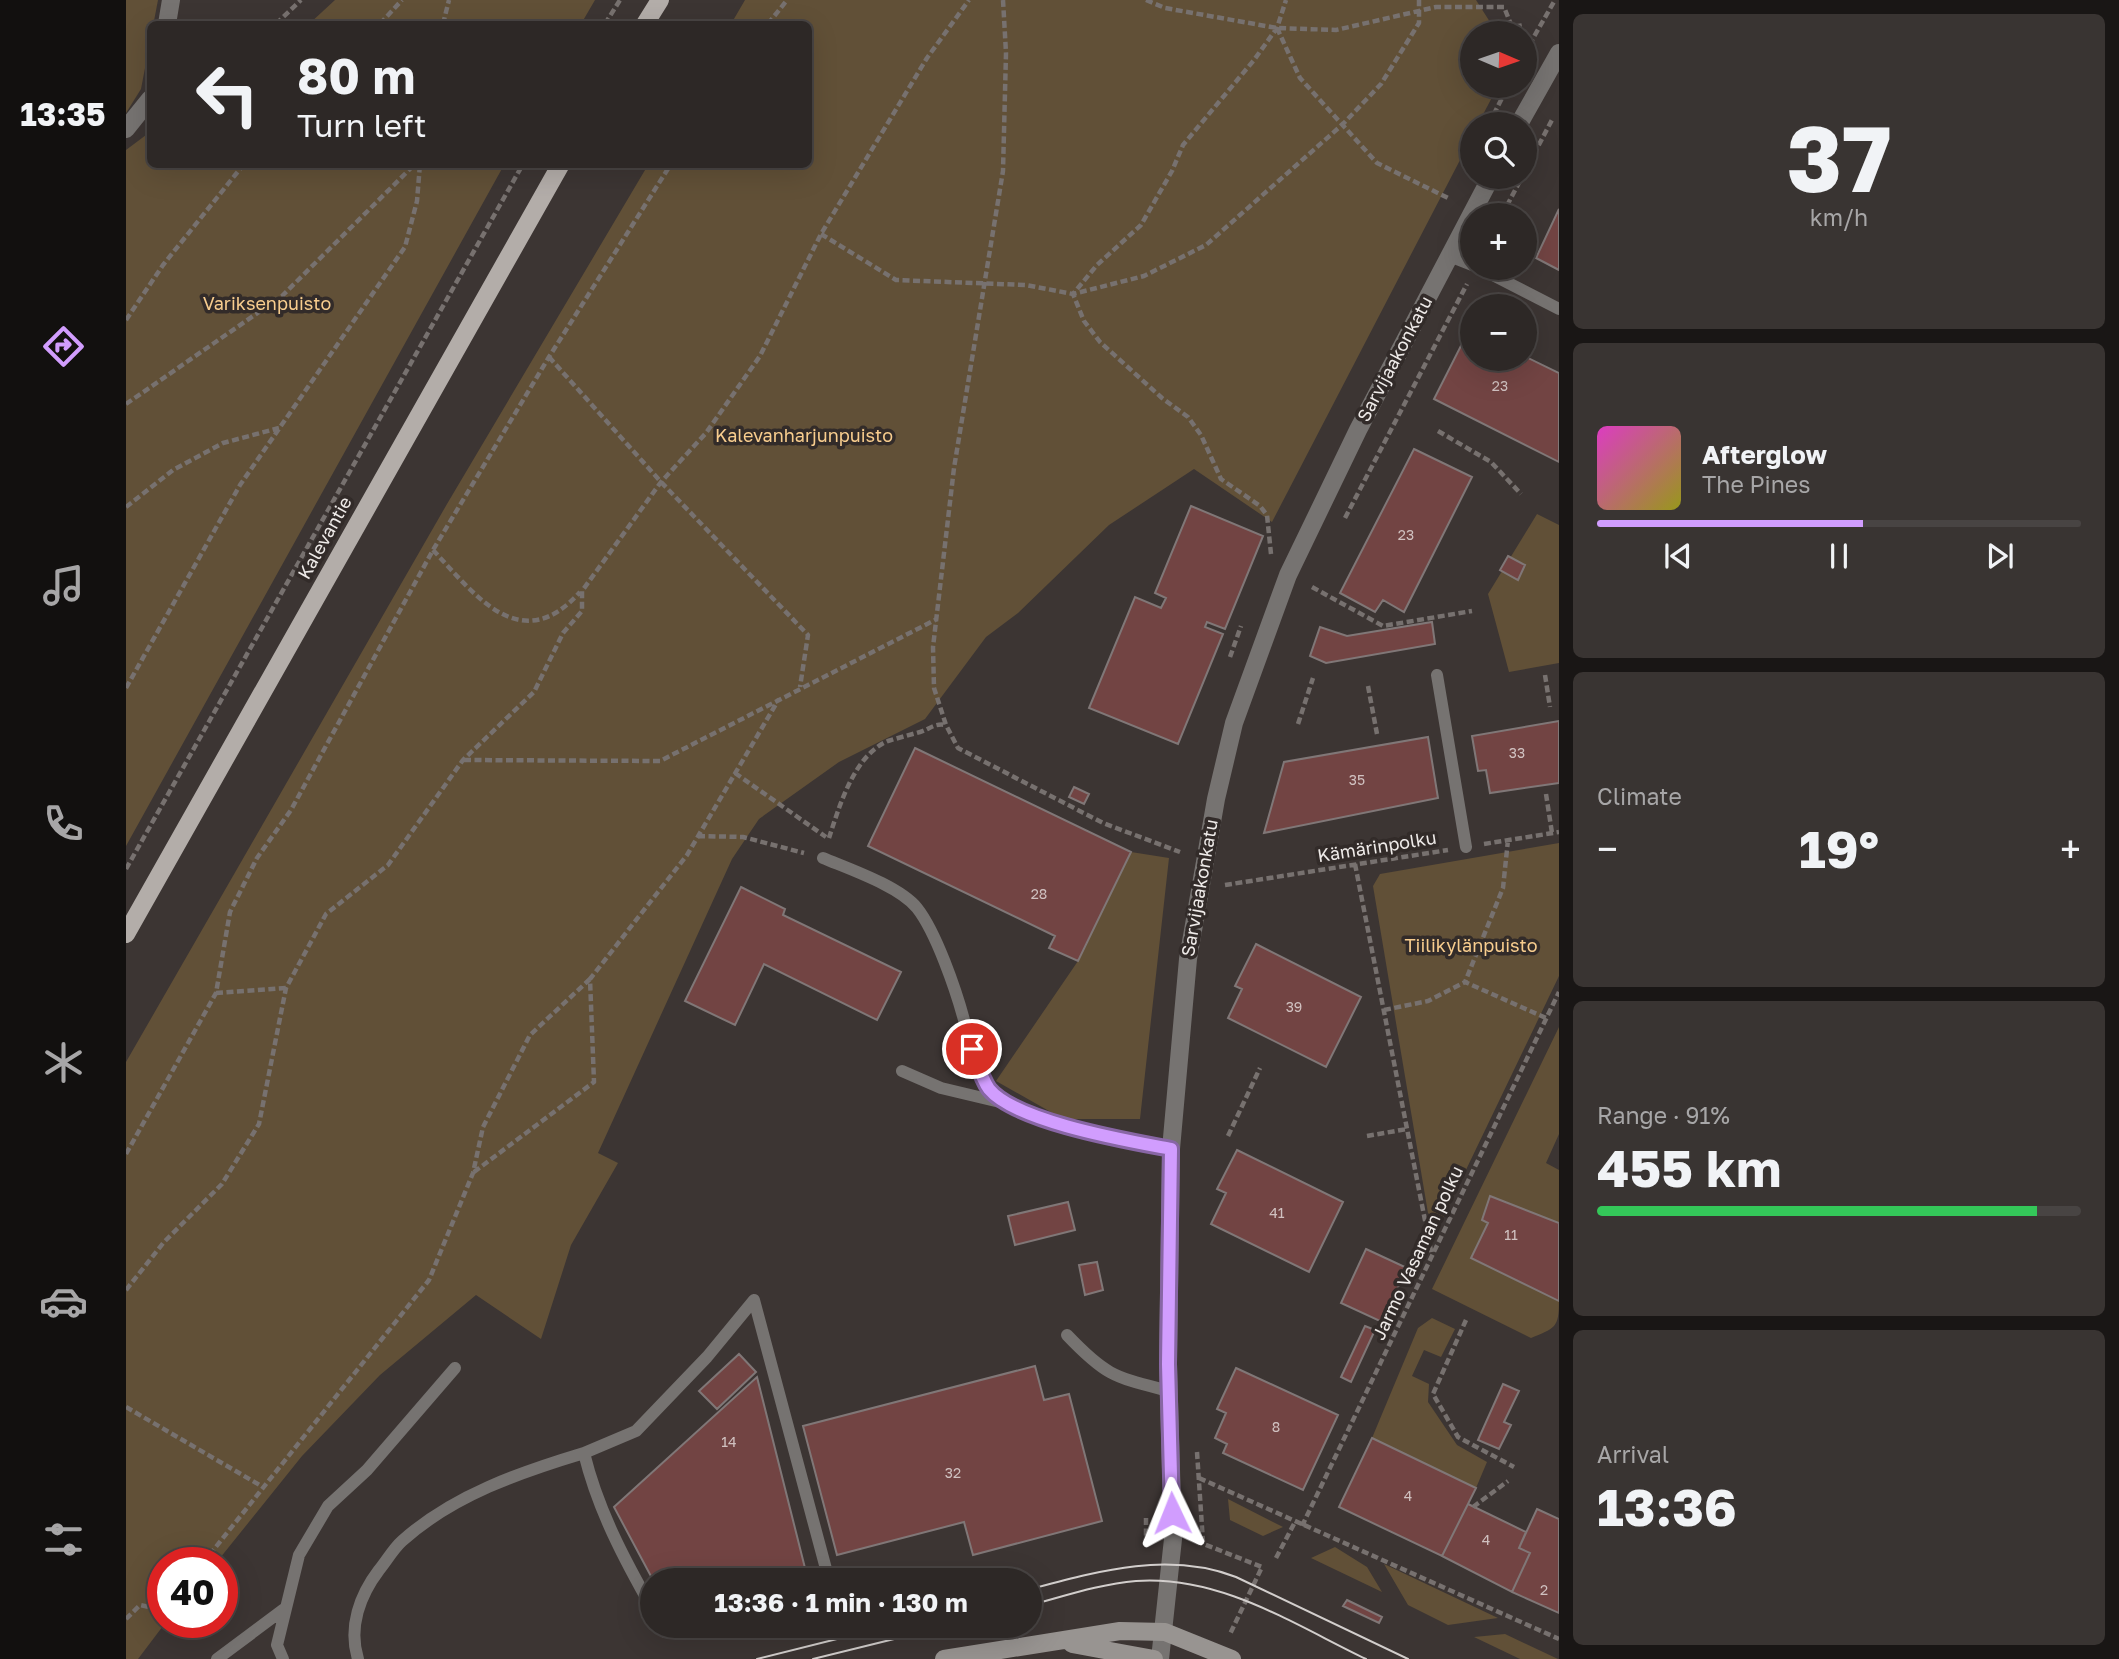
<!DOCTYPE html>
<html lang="en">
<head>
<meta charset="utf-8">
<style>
	body { margin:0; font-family:"Golos Text",sans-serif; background:#393432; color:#f1f3f6; height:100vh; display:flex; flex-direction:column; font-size:26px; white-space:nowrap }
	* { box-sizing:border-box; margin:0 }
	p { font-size:23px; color:#a7a6a7 }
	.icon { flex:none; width:38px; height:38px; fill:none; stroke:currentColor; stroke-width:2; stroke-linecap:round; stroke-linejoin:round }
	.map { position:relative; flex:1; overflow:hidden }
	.drawer { display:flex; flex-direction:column; gap:14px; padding:14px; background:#191615; width:560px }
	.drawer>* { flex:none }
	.banner { position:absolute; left:21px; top:21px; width:665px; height:147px; border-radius:10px; box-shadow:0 7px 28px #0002,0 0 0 2px #484443; background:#2d2826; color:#f1f3f6; overflow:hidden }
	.needle { width:46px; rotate:92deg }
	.tools { position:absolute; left:1334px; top:21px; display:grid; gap:14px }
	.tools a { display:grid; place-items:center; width:77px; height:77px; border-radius:50%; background:#2d2826; box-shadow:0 7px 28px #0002,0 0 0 2px #484443; font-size:35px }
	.speed { position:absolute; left:21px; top:1547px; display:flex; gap:14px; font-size:35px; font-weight:700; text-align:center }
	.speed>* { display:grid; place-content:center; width:91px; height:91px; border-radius:50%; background:#2d2826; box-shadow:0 7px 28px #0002,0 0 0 2px #484443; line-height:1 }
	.speed .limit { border:10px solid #d22; background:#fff; color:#111 }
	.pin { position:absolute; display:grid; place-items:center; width:60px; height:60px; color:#fff; margin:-30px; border:4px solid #fff; border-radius:50%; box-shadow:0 2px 7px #0007 }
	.me { position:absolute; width:77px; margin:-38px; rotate:358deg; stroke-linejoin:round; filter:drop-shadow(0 0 5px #0008) }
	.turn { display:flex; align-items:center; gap:24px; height:147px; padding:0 35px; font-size:32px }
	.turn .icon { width:91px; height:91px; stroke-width:2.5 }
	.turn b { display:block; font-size:49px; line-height:60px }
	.big { font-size:52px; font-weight:700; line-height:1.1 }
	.drawer .tile { flex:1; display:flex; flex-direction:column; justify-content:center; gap:10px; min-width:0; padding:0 24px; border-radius:10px; background:#393432 }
	.drawer .dial { align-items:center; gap:0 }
	.dial b { font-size:91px; line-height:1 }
	.song { display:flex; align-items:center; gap:21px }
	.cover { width:84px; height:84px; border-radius:10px; background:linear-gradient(135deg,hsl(310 70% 55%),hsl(60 70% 35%)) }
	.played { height:7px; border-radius:4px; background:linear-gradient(90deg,#d19dfe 55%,#484443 55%) }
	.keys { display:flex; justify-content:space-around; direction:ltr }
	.heat { display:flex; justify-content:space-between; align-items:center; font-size:38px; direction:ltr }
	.charge { height:10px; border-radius:5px; background:linear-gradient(90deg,#34c759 91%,#484443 0) }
	.trip { position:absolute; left:514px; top:1568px; width:402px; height:70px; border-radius:35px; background:#2d2826; box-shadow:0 7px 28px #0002,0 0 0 2px #484443; font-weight:700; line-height:70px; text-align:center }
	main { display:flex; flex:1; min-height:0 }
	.menu { display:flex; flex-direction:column; width:126px; justify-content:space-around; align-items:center; background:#12100f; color:#a7a6a7 }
	.menu .icon { width:49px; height:49px }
	.menu .on { color:#d19dfe }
	.menu b { font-size:32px; color:#f1f3f6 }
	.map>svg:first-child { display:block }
	.green { fill:#615037 }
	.building { fill:#724443; stroke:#807777; stroke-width:2 }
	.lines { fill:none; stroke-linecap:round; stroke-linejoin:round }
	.path { stroke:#77716f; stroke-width:4.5; stroke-dasharray:7 3.5; stroke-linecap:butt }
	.service { stroke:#767371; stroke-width:12 }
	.minor { stroke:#767371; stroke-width:18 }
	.tertiary { stroke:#767371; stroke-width:18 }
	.secondary { stroke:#989491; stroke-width:18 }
	.primary { stroke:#b3ada9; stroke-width:18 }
	.tram { stroke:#d2cecc; stroke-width:2 }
	.route-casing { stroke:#8866a5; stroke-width:18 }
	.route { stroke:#d19dfe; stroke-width:12 }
	.labels { text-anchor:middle; stroke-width:7; stroke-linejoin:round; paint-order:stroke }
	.number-label { font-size:14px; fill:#d0c1c0 }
	.park-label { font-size:18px; fill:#f8cd8e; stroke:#322b29 }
	.street-label { font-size:18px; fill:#efebe9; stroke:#322b29 }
</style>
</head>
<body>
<main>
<nav class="menu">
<b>13:35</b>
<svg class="icon on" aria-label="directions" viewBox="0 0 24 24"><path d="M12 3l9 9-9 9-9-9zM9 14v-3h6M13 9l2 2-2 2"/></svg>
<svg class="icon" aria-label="music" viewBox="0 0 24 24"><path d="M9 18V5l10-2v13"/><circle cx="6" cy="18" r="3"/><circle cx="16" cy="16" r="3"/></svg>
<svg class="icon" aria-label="phone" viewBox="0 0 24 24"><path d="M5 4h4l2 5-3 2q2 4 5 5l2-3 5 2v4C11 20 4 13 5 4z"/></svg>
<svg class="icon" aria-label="climate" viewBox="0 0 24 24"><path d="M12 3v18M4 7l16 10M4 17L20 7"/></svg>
<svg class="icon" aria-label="car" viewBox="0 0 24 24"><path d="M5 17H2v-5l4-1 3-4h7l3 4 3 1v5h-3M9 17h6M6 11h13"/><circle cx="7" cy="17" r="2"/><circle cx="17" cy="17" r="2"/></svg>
<svg class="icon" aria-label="filters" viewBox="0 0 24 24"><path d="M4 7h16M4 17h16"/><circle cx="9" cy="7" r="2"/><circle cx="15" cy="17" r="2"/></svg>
</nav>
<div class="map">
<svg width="1433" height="1659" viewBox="0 0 1433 1659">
	<rect width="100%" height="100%" fill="#3c3533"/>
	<path class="green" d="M0,0H32L15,89L0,113Z
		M209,0H469L455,24H183Z
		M619,0H1350L1371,33H1346V86H1372L1352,124H1346V137L1146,522L1068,469L983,525L892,613L860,637L799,719L713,762L633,819L606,859L472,1153L492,1163L445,1245L415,1339L350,1295L254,1375L176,1456L90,1563H37V1622H40L12,1659H0V1062L321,504L522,165L682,164V24H605Z
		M24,132V164L378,165L0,846V150Z
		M1411,514L1433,525V663L1383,672L1362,594Z
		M1433,843V976L1314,1224L1302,1213L1247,886L1254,874Z
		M1005,852L1043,858L1014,1119H937L870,1081L952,961Z
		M1433,1027V1134L1420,1163L1433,1170V1223L1364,1196L1356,1220L1362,1223L1345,1258L1433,1301C1433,1328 1429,1328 1405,1338L1306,1289Z
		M1306,1318L1329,1329L1315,1357L1298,1350L1286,1376L1303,1384L1302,1402L1331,1445L1361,1462L1350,1488L1246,1438L1292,1328Z
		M1102,1499L1157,1527L1137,1536L1104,1520Z
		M1209,1547L1241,1567L1256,1592L1185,1558Z
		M1258,1564L1372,1618L1322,1625L1282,1605Z
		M1379,1634L1432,1659H1394L1348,1637Z"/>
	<path class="building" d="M1433,209V270L1410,258Z
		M1344,328L1346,359H1398V356L1433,373V462L1308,399Z
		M1288,449L1346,477L1278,612L1257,600L1249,612L1214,593Z
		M1065,506L1137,536L1099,629L1081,622L1079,627L1097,634L1052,744L963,708L1009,597L1035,608L1040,598L1029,593Z
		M1382,556L1399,565L1392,580L1374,570Z
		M1306,622L1309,644L1200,663L1184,656L1194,627L1221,636Z
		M1433,721V783L1364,793L1360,770L1352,771L1346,736Z
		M1302,737L1312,798L1138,833L1158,762Z
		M789,748L1005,852L952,961L923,948L929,936L742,846Z
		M948,787L963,794L958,804L943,797Z
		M615,887L659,909L657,915L775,972L751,1020L638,964L609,1025L559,1001Z
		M1130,944L1235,997L1200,1067L1102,1018L1116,989L1109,986Z
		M1111,1150L1217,1202L1183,1272L1085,1224L1100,1193L1091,1189Z
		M1364,1196L1433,1223V1301L1345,1258L1362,1223L1356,1220Z
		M942,1202L949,1230L889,1245L882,1216Z
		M1240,1249L1281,1268L1256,1322L1215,1303Z
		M971,1262L977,1290L959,1295L953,1265Z
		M1239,1326L1249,1330L1225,1382L1215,1377Z
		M613,1354L630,1372L591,1409L573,1391Z
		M909,1366L918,1400L943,1394L976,1521L847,1555L838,1522L711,1555L677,1426Z
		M1110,1368L1212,1415L1177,1490L1097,1453L1101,1444L1089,1438L1100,1413L1091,1409Z
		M631,1377L682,1580H527L488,1507Z
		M1377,1384L1393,1391L1378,1422L1385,1425L1373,1449L1352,1440Z
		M1246,1438L1350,1488L1316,1556L1213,1507Z
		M1342,1504L1400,1532L1393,1548L1404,1553L1386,1592L1316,1556Z
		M1411,1509L1433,1519V1613L1386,1592L1404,1553L1393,1548Z
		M1221,1600L1256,1617L1253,1623L1217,1606Z"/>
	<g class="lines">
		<path class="path" d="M877,0L880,53L877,171L828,468L807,647L808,688L820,725L832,748L977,823L1054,852
			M1020,0L1039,8L1151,28L1210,30L1310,7H1378L1386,27L1398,25
			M150,24L175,0
			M254,24L276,0
			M317,24L323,0
			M479,24L494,0
			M642,24L661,0
			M1151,28L1174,78L1251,163L1324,199
			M1398,54L1429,0
			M1363,124L1382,86
			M1398,173L1427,118
			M1376,215L1396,177
			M695,234L770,280L900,285L947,294L1018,276L1080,245L1217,124L1255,84L1293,23V0
			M0,320L37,265L118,164
			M423,357L535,482L682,635L674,687
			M0,404L156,296L289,164
			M1312,431L1365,462L1395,494
			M0,507L47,470L97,443L153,428
			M1219,518L1341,284
			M307,550C350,596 395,658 454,592
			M1145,554L1141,515L1134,506L1095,479L1075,435L1062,417L1036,398L974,342L958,321L947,294L971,265L1015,225L1046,171L1057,145L1128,60L1151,28L1160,0
			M1186,587L1257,626L1346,611
			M1104,657L1115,626
			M1419,675L1424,707
			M1242,686L1251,734
			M0,688L114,485L279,247L291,201L294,164
			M1172,724L1187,678
			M338,760L534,761L811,619
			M609,773L700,837
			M1420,794L1426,833
			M572,836L617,837L678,853
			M703,838C713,807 728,755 762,741C772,738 783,735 794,732C804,729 808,723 820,725
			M1382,840L1377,888L1339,982L1420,1018
			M1358,844L1433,832
			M1229,864L1306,1256
			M0,869L397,164
			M1099,885L1322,850
			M90,993L160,988
			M1258,1010L1302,1001L1339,982
			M1102,1136L1134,1068
			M1241,1136L1281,1129
			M0,1154L90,993L104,912L131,858L165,810L307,550L423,357L545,164
			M348,1172L468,1082L464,979L561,855L653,699
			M0,1290L38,1242L96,1184L133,1124L160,988L200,914L262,865L337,760L408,692L437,633L456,611V591L535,482L580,433L634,356L695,234L801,58L843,0
			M1340,1320L1307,1394L1332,1437L1388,1467
			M0,1407L137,1487
			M1071,1452L1077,1542
			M1073,1478L1433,1639
			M1347,1507L1382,1481
			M1020,1518V1541H1023
			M1176,1526L1433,992
			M1070,1541L1136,1567L1104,1634
			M1150,1558L1169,1522
			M77,1563L303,1280L347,1173L357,1127L404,1035L464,979
			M0,1619L14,1605L37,1610"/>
		<path class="service" d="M1323,256L1346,265
			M1353,268L1433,309
			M1311,675L1340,847
			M697,858C723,869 773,886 791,908C810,932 830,990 838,1020C844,1041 850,1073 865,1089C896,1124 999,1141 1045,1149
			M776,1071L815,1088L878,1103
			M941,1335C981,1377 989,1377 1043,1391
			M458,1453L510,1431L581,1357L628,1300L703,1580
			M536,1626L539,1632
			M91,1659L158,1609
			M157,1659L151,1645L173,1555L202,1506L241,1470L329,1368
			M232,1659C222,1627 234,1595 253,1570C261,1560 268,1548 276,1541C327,1495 395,1472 458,1453C472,1510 498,1559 527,1610"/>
		<path class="minor" d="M41,24L45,0
			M0,129L24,99"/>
		<path class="tertiary" d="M1393,124L1433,53
			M1034,1659L1047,1539L1042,1364L1045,1149L1062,959L1090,799L1108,723L1162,575L1232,430L1365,177"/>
		<path class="secondary" d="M946,1644L1028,1659
			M818,1659L994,1631L1039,1632L1106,1659"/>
		<path class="primary" d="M519,24L534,0
			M0,934L435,164"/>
		<path class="tram" d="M905,1589C972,1571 1042,1551 1110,1577L1282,1659
			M905,1605C939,1596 974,1584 1010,1581C1094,1575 1167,1624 1240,1659
			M631,1659L763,1626
			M687,1659L821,1626"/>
	</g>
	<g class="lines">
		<g class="route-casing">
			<path id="route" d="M846,1049C851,1061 855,1078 863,1089C890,1122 1003,1141 1045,1149L1042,1364L1046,1513"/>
		</g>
		<use href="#route" class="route"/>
	</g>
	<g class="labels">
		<g class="number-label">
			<text x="1374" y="391">23</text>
			<text x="1280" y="540">23</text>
			<text x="1391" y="758">33</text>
			<text x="1231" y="785">35</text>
			<text x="913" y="899">28</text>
			<text x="1168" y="1012">39</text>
			<text x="1151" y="1218">41</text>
			<text x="1385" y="1240">11</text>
			<text x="1150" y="1432">8</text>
			<text x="603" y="1447">14</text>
			<text x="827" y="1478">32</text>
			<text x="1282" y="1501">4</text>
			<text x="1360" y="1545">4</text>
			<text x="1418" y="1595">2</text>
		</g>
		<g class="park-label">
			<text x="141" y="310">Variksenpuisto</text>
			<text x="678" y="442">Kalevanharjunpuisto</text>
			<text x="1345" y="952">Tiilikylänpuisto</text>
		</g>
		<g class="street-label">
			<text transform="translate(1269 359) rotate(-62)" y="6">Sarvijaakonkatu</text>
			<text transform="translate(199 538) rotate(-61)" y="6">Kalevantie</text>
			<text transform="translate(1251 847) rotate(-9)" y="6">Kämärinpolku</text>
			<text transform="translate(1074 888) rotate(-80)" y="6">Sarvijaakonkatu</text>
			<text transform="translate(1292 1253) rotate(-65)" y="6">Jarmo Vasaman polku</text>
		</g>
	</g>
</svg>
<div class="tools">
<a><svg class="needle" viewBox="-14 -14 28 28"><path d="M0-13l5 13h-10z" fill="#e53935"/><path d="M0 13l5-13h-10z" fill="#a7a6a7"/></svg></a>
<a><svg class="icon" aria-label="search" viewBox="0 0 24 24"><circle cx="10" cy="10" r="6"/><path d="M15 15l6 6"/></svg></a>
<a>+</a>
<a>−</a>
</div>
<div class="speed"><div class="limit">40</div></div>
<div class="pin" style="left:846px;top:1049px;background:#d93025"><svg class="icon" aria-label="arrive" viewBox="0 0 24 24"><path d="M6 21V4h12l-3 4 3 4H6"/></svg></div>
<svg class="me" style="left:1046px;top:1513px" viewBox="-20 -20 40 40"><path d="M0-17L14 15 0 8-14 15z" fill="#d19dfe" stroke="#fff" stroke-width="4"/></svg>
<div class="trip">13:36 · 1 min · 130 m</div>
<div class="banner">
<div class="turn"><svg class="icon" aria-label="left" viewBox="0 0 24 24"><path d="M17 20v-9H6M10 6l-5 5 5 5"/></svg><div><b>80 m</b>Turn left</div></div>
</div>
</div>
<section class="drawer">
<div class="tile dial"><b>37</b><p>km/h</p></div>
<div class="tile">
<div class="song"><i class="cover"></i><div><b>Afterglow</b><p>The Pines</p></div></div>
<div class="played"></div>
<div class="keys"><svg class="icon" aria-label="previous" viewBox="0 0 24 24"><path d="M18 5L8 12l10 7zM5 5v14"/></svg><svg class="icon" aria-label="pause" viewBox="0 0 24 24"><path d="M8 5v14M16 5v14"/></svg><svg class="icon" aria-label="next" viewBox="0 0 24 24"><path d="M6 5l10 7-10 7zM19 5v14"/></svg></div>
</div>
<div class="tile"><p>Climate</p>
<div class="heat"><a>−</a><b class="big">19°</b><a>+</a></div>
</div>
<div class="tile"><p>Range · 91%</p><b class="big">455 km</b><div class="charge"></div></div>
<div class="tile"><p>Arrival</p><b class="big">13:36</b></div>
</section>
</main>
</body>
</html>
